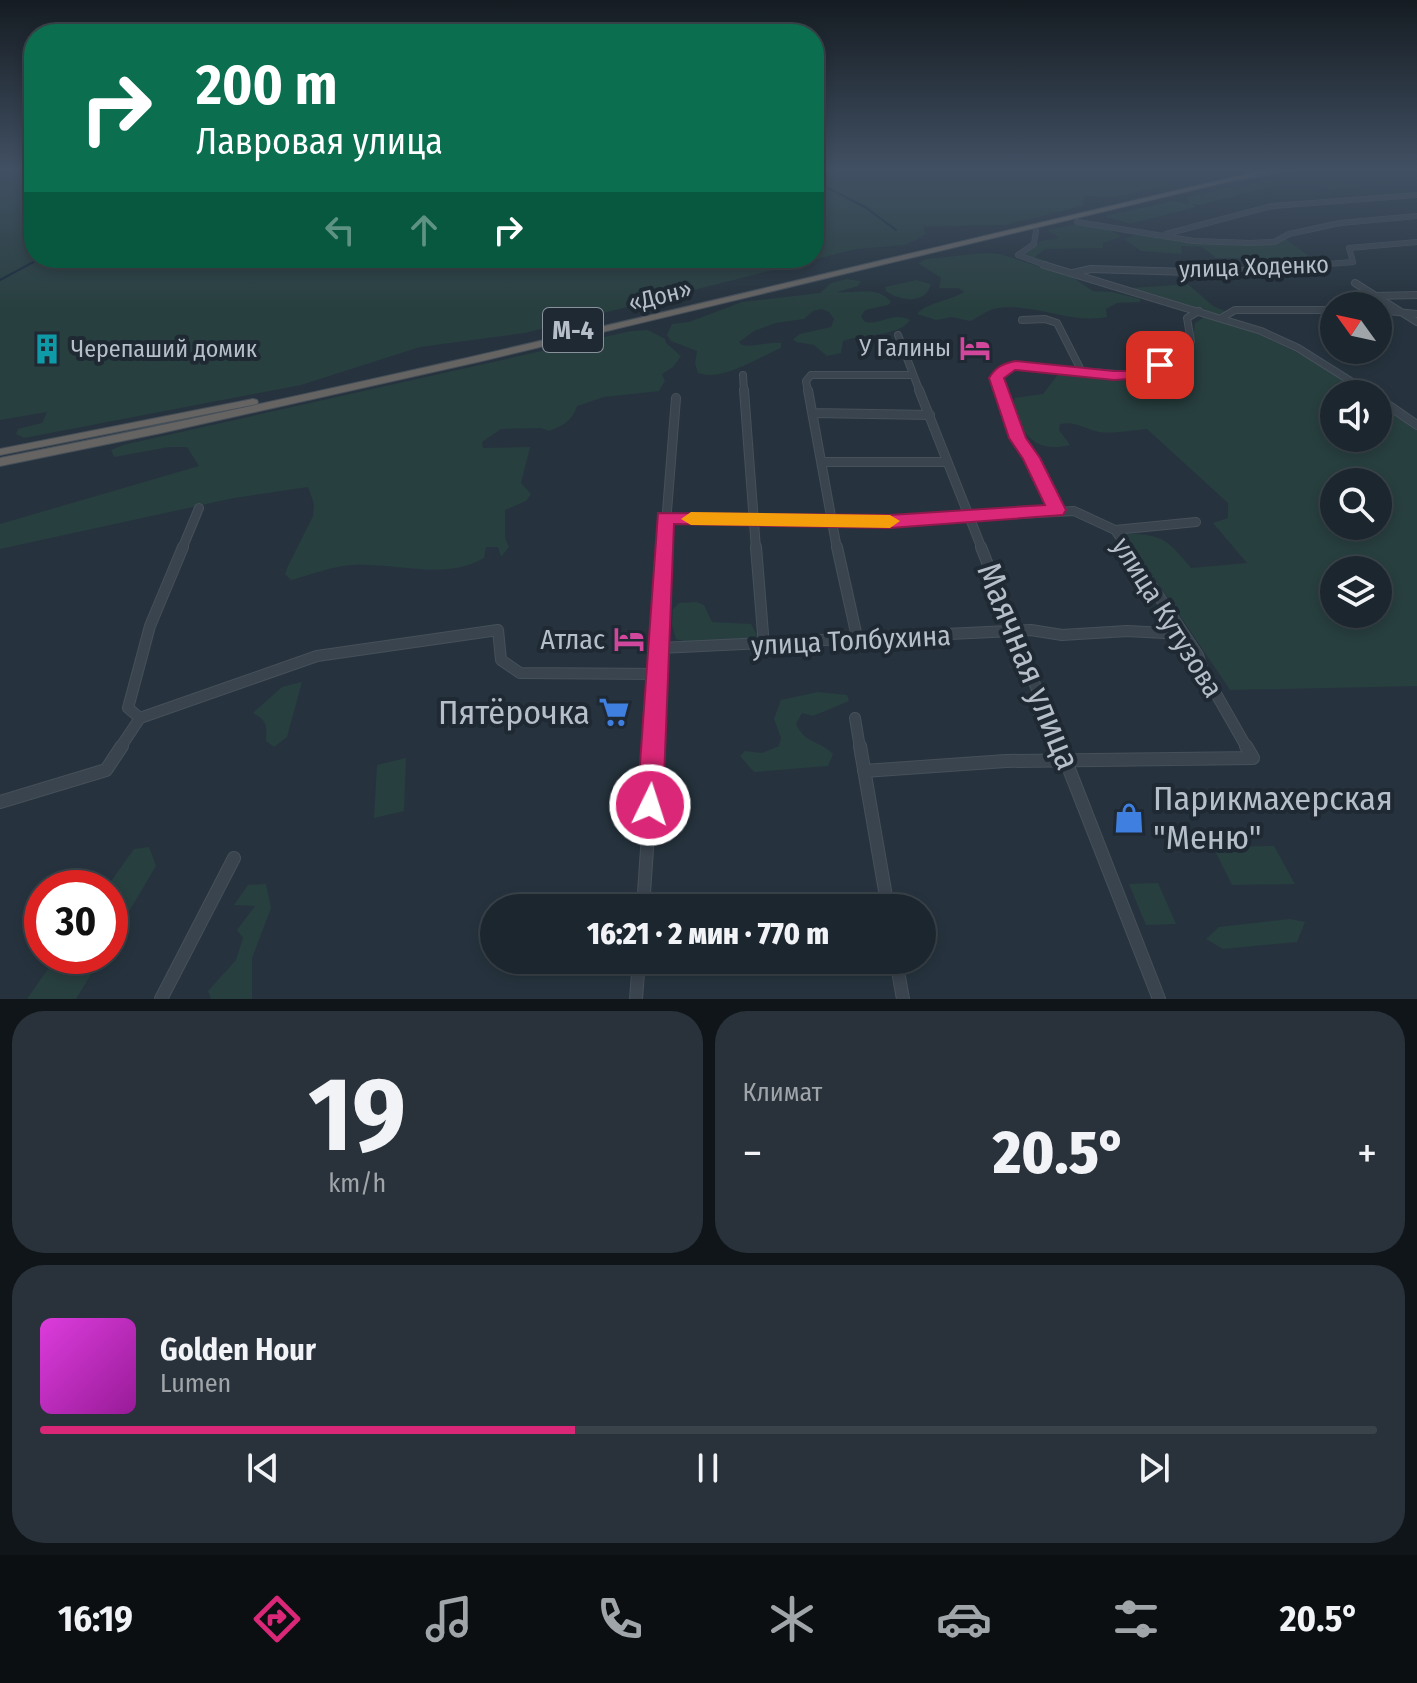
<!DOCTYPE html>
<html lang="ru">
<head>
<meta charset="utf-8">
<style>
	body { margin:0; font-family:"Fira Sans Condensed",sans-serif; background:#29323a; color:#f1f3f6; height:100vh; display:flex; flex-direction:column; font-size:30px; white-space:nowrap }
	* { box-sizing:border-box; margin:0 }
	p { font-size:26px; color:#a0a5aa }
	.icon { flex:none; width:44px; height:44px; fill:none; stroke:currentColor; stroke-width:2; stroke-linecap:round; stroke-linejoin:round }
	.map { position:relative; height:999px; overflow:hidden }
	.sheet { display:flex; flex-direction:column; gap:12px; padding:12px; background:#0f1519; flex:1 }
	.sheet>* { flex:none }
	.top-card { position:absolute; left:24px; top:24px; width:800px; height:244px; border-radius:32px; box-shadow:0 4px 12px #0003,0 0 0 2px #3a434a; background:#0b6e4f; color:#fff; overflow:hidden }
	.needle { width:52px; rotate:303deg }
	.buttons { position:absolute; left:1320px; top:292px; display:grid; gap:16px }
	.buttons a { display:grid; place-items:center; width:72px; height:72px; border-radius:50%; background:#1c262e; box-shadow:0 4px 12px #0003,0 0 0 2px #3a434a; font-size:40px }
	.speed { position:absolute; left:24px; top:870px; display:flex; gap:16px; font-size:40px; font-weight:700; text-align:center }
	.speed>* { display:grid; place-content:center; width:104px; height:104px; border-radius:50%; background:#1c262e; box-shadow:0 4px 12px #0003,0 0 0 2px #3a434a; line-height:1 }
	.speed .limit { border:12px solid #d22; background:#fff; color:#111 }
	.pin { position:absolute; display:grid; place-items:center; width:68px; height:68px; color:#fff; margin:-34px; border-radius:16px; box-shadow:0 4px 12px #0006 }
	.me { position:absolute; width:88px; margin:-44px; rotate:4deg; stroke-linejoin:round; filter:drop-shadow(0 0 6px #0008) }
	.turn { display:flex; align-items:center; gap:28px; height:168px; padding:0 40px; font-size:36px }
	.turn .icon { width:104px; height:104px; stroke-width:2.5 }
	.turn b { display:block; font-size:56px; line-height:68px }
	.lanes { display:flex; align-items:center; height:76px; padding:0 40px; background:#0003; justify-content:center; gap:40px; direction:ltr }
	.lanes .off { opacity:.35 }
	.big { font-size:60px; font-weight:800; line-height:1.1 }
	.sheet .card { flex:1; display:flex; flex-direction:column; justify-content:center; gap:12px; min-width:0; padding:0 28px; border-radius:32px; background:#29323a }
	.sheet .dial { align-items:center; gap:0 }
	.dial b { font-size:104px; line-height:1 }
	.song { display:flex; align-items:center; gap:24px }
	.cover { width:96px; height:96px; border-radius:12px; background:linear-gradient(135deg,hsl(300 70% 55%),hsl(300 70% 35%)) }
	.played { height:8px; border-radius:4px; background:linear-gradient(90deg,#db2777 40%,#3a434a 40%) }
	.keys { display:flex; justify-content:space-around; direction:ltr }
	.heat { display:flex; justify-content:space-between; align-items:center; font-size:44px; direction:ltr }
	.sheet .tiles { flex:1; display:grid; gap:12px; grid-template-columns:1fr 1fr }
	.card:last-child { grid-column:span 2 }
	.trip { position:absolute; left:480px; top:894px; width:456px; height:80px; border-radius:40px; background:#1c262e; box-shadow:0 4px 12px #0003,0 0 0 2px #3a434a; font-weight:800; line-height:80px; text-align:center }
	.tab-bar { display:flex; height:128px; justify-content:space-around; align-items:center; background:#0b0f12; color:#a0a5aa }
	.tab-bar .icon { width:56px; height:56px }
	.tab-bar .on { color:#db2777 }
	.tab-bar b { font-size:36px; color:#f1f3f6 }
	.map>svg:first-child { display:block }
	.green { fill:#283f3f; fill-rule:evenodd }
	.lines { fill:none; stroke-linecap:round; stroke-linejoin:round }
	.stream { stroke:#192b3b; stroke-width:2 }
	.minor-far4-casing { stroke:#46505a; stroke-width:6 }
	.minor-far3-casing { stroke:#46505a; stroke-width:8 }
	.minor-far2-casing { stroke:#46505a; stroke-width:10 }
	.minor-far1-casing { stroke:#46505a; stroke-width:12 }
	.minor-casing { stroke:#46505a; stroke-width:14 }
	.secondary-casing { stroke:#46505a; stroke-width:2 }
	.trunk-casing { stroke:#454f59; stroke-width:2 }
	.minor-far4 { stroke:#3a444e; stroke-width:5 }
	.minor-far3 { stroke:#3a444e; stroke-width:6 }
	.minor-far2 { stroke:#3a444e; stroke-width:8 }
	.minor-far1 { stroke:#3a444e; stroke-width:10 }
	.minor { stroke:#3a444e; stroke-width:12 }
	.secondary { fill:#485460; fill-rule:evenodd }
	.trunk { fill:#666462; fill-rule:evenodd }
	.route { fill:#db2777; stroke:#8e194d; stroke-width:2 }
	.slow { fill:#f59e0b }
	.labels { text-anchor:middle; stroke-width:8; stroke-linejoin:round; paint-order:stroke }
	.far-street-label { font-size:24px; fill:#b6bfc9; stroke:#1f2933 }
	.far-poi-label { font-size:24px; fill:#b6bfc9; stroke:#1f2933; text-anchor:end }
	.shield { fill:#1f2933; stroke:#89929c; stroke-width:2 }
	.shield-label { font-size:26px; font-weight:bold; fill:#b6bfc9 }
	.street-label { font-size:28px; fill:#b6bfc9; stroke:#1f2933 }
	.poi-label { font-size:28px; fill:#b6bfc9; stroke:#1f2933; text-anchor:end }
	.near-street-label { font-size:34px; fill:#b6bfc9; stroke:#1f2933 }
	.near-poi-label { font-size:34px; fill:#b6bfc9; stroke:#1f2933; text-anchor:end }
</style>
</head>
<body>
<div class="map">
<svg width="1417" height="999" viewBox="0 0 1417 999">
	<rect width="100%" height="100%" fill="#26333e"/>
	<path class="green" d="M0,168H34V258H814V168H1241L1114,197L1085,196L1082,206L1006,225L924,227L926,234L906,245L856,249L525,333L420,347L301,385L24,438L16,434L18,429L42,423L47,412L0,420Z
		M1342,168H1417V175L1378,168L1414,181L1379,185L1354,177L1349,178L1364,184L1338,179L1366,189L1348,187L1330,189L1313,183L1279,185L1200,205L1192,204L1196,207L1130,224L1104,216L1173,201L1189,204L1187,197L1280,177L1346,170Z
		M1078,224L1111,230L1121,237L1103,243V248L1045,249L1035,257L1050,262L1047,265L1024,254L1041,241L1059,238L1047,230Z
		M1136,234C1180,240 1244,253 1286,239L1313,259L1216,258L1202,247L1181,246L1182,254L1141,251L1124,239Z
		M984,253L1000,254L1072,277L1093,291L1112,292L1140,299V302L1117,303L1106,309L1107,317C1070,324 1035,303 998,308C986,310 980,317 970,321L952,317L936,320L917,314C927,302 950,301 964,292L958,288H939L941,278L918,263L927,259Z
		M847,279L861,281L858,286L837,292C857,294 877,285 891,302L888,305L865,310L861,317L865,322C881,325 894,311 910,320C899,337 862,334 843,341L841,353L827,356L814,345L796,342L793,339L800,334L831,327L834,319L829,312L821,309L813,311L804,319L776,323L754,331L739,342L742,345C755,348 767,341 781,343V348C759,357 722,382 698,373L695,363L697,351L671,341L667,335L672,324L689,322L742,302L820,293L831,283Z
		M916,280L931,284C926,305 899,301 886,291L885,287Z
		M1188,284L1213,306L1227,312L1218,314L1131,291L1130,288Z
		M1206,316C1270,335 1312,359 1368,394H1334V438H1378V400L1417,427V686L1230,690L1125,534C1162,533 1169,541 1191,568L1247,563L1213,523L1228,518V503L1147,429C1132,430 1114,434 1099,432C1084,429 1076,421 1060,424L1059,430L1070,445C1036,453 1025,437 1012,409L1015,398L1043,394L1060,372L1125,378L1164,366L1192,348L1195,323ZM1334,482H1378V526H1334ZM1334,570H1378V614H1334Z
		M648,330L665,339L666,343L681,356L673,367L662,374L665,381L659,391L604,397L577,406C572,421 563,426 549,431L541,428L501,429L482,442L483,448L530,447L521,483L531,494L526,501L505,510V538L509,547L501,557L498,547H486L484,558C445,581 395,562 352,565C333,566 310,575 291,580L285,574L288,566L313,516L314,504L308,487L234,498L0,549V524L199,466L187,447H169L114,457L111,450L123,445L631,331Z
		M697,602L704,605L712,622L751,624L757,635L755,640L691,643L676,639L672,625L673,609L679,603Z
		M302,682L287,737L274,747L266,741C267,726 267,720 253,713L282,687Z
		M818,692L847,695L849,701L813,716L802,713L796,724C805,744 819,740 833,754L828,766L754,772L740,756L745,751L762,753L779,746L781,738L774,719L781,700Z
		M406,758L404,811L374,818L377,765Z
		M1274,846L1295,884L1232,885L1213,847Z
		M149,847L156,866L110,943V888H106L134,849Z
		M1158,883L1176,924L1146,925L1129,884Z
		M266,884L271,908L252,958V999H211L208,991L236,960L243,938L237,930L255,906L234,905L248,885Z
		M1290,919L1305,922L1297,942L1223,949L1206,939L1219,927Z
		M57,956H102L76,999H27Z"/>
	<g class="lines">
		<path class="stream" d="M814,181L865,207L896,230
			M0,280L41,258"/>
		<g class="minor-far4-casing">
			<path id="minor-far4" d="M1077,222L1194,241L1250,243L1274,242L1289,234L1340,223L1417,216
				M1036,231L1034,244L1018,255L1050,267
				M1166,234L1272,206L1417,195
				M1291,267L1353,262L1349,248L1417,242"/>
		</g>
		<g class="minor-far3-casing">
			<path id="minor-far3" d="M1044,265L1261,331L1298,348L1368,392
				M1073,273L1091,269L1220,273L1315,265
				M1355,283L1417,322
				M1374,296L1417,295
				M1378,310L1417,314
				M1223,317L1235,310H1334
				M1022,320L1045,319L1057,323L1081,370
				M898,335L920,392
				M743,375L744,392
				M808,392L806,381L811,375H913
				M1000,392L996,378L1005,368L1015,366L1129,375L1185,352L1191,341L1187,318L1199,311"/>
		</g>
		<g class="minor-far2-casing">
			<path id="minor-far2" d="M744,390L756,549
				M808,390L837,549
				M919,390L982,549
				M999,390L1014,429L1056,510
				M1365,390L1372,394
				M1378,398L1417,425
				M814,413L930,415
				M822,462H946
				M665,518L890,521L1074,511L1115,530L1128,549
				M1115,530L1196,522
				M182,549L199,508
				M664,549L676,398"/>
		</g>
		<g class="minor-far1-casing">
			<path id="minor-far1" d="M756,547L764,646
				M837,547L857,637
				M981,547L1060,748
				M1126,547L1198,655L1203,671L1247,748
				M660,648L1031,630L1062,635L1127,631L1184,634
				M140,718L128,708L150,626L183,547
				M855,718L860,748
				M120,748L140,718L317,656L498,630L501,660L520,673L658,674
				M653,748L664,547"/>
		</g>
		<g class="minor-casing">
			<path id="minor" d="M860,746L888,908
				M1060,746L1159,999
				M864,771L1006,761L1253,758L1246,746
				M0,802L106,770L122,746
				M643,908L654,746
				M896,960L903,999
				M161,999L234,858
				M636,999L639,960"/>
		</g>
		<g class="secondary-casing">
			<path id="secondary" d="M1289,168H1302L1238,180L1235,178Z"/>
		</g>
		<g class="trunk-casing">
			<path id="trunk" d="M1273,168H1284L482,361L161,433L0,466V458C427,374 849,266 1273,168Z
				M253,399L257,400L258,402L257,404L0,455V449Z"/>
		</g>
		<use href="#minor-far4" class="minor-far4"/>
		<use href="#minor-far3" class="minor-far3"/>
		<use href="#minor-far2" class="minor-far2"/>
		<use href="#minor-far1" class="minor-far1"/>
		<use href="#minor" class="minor"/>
		<use href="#secondary" class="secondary"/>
		<use href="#trunk" class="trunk"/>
	</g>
	<linearGradient id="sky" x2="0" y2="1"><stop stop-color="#151c22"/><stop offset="0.55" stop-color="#415063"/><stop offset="1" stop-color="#415063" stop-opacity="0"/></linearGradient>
	<rect width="1417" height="308" fill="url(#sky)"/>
	<path class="route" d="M1160,360L1166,361V368L1129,379L1114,380L1015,370L1004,378L1026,438L1040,458L1066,510L1063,515L890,528L674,524L663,805L659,814L650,817L641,814L637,805L658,513L890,515L1045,505L1023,459L1009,438L989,378C996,367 1002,364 1015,361L1114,371H1128Z"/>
	<path class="slow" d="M691,512L890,515L900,521L890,528L691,525L681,519Z"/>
	<defs>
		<g id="hotel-bare" transform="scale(2.4)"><path d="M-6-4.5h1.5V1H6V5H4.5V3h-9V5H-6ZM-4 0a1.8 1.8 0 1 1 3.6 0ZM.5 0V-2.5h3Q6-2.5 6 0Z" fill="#d1479c" stroke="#1f2933" stroke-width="2.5" paint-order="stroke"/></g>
		<g id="building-bare" transform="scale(2.4)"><path d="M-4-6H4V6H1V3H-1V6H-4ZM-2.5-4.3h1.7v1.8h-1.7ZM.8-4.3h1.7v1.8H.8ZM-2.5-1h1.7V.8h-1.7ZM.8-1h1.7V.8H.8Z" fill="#0f9aa8" stroke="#1f2933" stroke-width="2.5" paint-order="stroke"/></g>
		<g id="supermarket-bare" transform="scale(2.4)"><path d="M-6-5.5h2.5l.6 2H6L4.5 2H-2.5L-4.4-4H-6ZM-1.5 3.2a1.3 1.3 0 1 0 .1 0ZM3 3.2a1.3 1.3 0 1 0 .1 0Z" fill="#3f7fe0" stroke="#1f2933" stroke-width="2.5" paint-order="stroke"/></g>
		<g id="shop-bare" transform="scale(2.4)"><path d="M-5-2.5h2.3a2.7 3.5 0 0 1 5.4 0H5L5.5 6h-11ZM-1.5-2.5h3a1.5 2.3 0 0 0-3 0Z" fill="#3f7fe0" stroke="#1f2933" stroke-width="2.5" paint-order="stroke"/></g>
	</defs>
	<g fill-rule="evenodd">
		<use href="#hotel-bare" x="975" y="348"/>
		<use href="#building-bare" x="47" y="349"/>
		<use href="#hotel-bare" x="629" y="639"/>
		<use href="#supermarket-bare" x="614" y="712"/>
		<use href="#shop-bare" x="1129" y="818"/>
	</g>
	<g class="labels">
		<g class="far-street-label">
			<text transform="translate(1254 267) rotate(-2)" y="8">улица Ходенко</text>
			<text transform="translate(660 296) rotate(-14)" y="8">«Дон»</text>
		</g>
		<g class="far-poi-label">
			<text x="951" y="356">У Галины</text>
			<text x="71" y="357" text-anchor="start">Черепаший домик</text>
		</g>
		<rect class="shield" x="543" y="308" width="60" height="44" rx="6"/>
		<g class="shield-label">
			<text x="573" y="339">М-4</text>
		</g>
		<g class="street-label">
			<text transform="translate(1168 617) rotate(58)" y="10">улица Кутузова</text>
			<text transform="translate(851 640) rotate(-3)" y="10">улица Толбухина</text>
		</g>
		<g class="poi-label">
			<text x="605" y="649">Атлас</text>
		</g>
		<g class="near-street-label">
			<text transform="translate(1029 666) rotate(68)" y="12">Маячная улица</text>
		</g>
		<g class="near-poi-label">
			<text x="590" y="724">Пятёрочка</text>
			<text x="1153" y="810" text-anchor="start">Парикмахерская<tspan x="1153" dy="39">"Меню"</tspan></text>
		</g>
	</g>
</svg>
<div class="buttons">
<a><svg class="needle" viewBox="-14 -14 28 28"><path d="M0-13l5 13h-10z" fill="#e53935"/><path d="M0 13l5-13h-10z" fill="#a0a5aa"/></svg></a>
<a><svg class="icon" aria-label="sound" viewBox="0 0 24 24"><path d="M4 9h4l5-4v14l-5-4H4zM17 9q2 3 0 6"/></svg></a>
<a><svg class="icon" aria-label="search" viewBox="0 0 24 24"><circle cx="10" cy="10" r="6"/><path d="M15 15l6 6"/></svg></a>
<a><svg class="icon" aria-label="layers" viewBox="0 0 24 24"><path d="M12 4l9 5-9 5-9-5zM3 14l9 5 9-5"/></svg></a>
</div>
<div class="speed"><div class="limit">30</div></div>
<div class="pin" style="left:1160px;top:365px;background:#d93025"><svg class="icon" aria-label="arrive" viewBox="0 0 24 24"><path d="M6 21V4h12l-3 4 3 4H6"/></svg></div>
<svg class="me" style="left:650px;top:805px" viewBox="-20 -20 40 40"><circle r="17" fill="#db2777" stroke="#fff" stroke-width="3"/><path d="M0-11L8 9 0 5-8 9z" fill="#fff"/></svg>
<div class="trip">16:21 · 2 мин · 770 m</div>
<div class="top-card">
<div class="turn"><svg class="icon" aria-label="right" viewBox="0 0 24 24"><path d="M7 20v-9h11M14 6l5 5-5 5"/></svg><div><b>200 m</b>Лавровая улица</div></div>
<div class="lanes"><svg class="icon off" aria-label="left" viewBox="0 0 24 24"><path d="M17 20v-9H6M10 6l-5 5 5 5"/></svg><svg class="icon off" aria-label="ahead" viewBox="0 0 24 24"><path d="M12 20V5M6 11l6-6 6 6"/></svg><svg class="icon" aria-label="right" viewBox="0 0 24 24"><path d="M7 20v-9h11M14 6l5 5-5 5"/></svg></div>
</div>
</div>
<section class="sheet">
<div class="tiles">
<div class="card dial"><b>19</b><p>km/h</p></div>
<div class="card"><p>Климат</p>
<div class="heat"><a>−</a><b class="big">20.5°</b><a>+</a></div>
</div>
<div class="card">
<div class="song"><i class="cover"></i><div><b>Golden Hour</b><p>Lumen</p></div></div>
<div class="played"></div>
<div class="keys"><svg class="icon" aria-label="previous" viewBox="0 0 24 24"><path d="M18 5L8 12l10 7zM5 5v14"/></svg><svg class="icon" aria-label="pause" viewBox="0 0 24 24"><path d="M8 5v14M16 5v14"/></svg><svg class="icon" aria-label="next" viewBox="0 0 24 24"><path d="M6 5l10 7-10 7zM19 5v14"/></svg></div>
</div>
</div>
</section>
<nav class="tab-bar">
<b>16:19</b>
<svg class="icon on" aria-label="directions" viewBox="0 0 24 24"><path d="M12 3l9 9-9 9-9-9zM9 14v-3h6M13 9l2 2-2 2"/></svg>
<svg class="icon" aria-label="music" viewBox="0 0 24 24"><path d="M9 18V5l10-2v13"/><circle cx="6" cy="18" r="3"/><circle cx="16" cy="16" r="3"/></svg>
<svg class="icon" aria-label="phone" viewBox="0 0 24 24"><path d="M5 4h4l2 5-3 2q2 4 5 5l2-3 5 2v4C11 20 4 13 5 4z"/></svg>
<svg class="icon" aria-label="climate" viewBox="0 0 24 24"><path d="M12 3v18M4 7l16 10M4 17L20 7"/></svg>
<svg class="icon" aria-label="car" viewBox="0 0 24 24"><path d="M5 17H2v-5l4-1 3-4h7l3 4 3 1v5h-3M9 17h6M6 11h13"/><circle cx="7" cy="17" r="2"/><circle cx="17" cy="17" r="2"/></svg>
<svg class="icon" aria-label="filters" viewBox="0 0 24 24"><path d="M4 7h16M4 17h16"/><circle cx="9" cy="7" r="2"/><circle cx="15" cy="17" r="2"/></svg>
<b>20.5°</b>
</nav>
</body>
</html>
